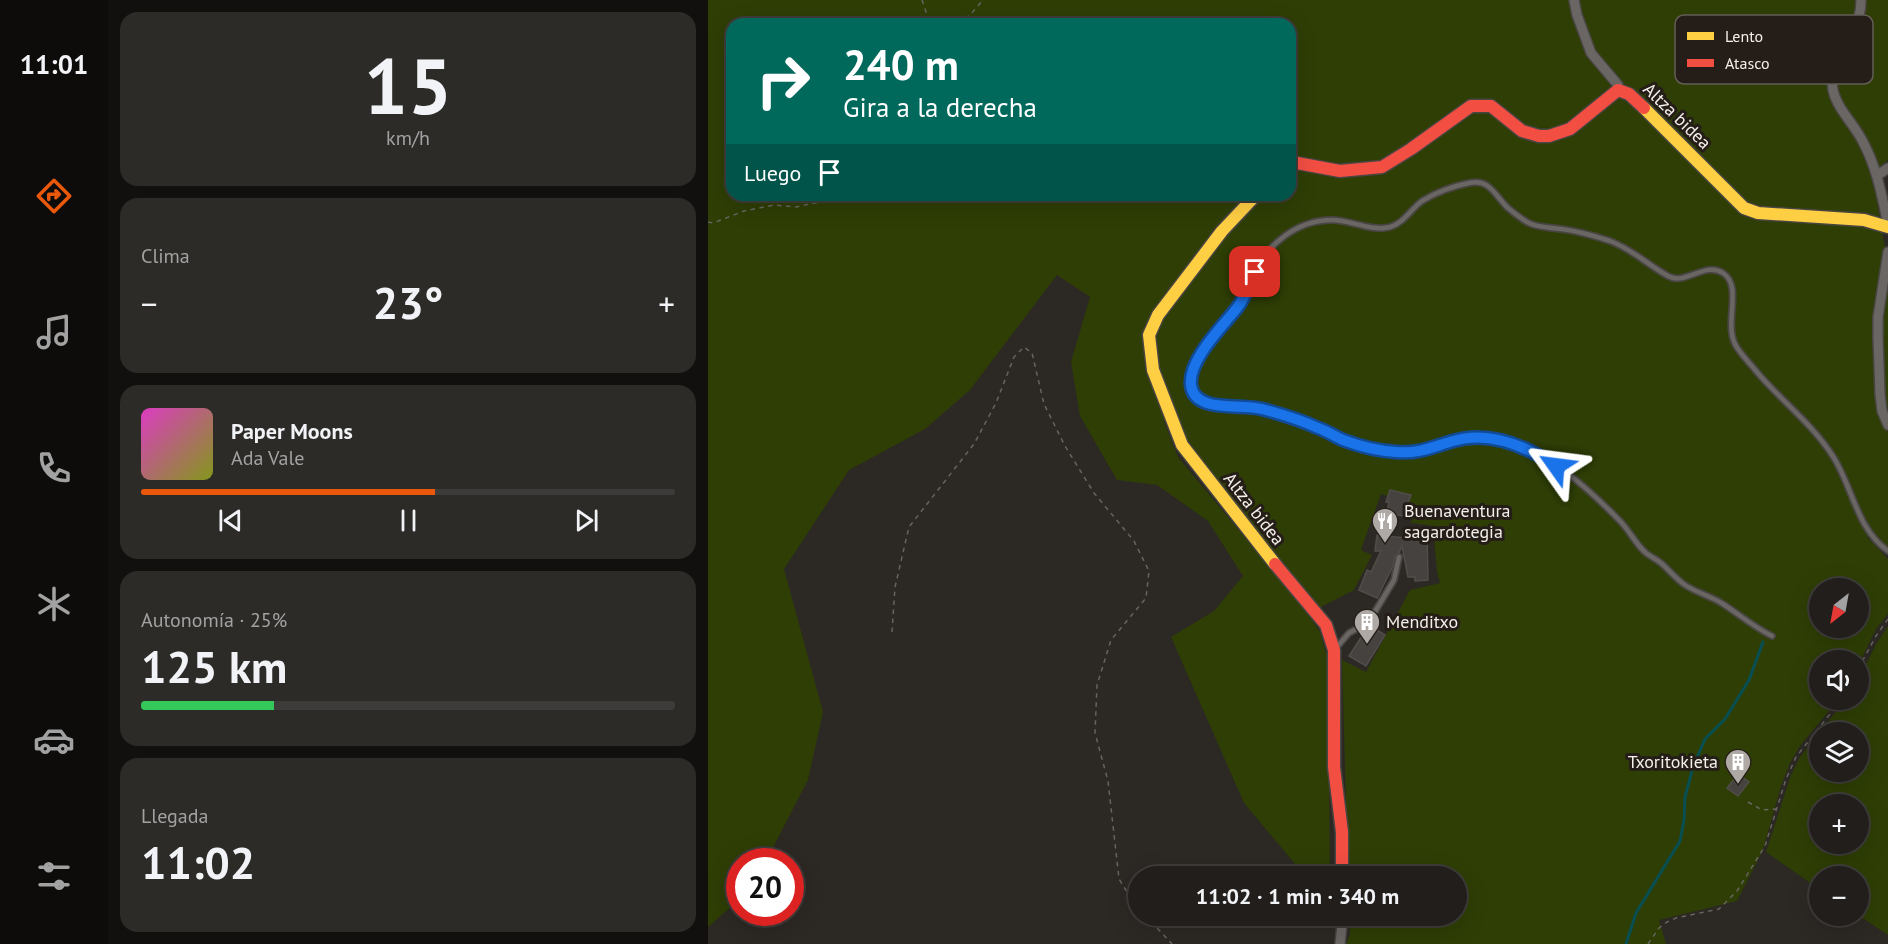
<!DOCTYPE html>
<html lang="es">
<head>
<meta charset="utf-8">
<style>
	body { margin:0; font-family:"PT Sans",sans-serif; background:#2d2b28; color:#f1f3f6; height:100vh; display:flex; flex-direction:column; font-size:22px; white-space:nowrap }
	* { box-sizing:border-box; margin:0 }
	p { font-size:20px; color:#a2a2a3 }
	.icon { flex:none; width:33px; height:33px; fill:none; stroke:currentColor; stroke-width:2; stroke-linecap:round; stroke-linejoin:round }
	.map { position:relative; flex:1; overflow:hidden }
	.drawer { display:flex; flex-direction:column; gap:12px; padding:12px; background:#12100f; width:600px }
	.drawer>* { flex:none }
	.banner { position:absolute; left:18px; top:18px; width:570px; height:183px; border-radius:18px; box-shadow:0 6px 24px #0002,0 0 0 2px #3e3c3a; background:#00695c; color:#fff; overflow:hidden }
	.needle { width:39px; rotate:211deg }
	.tools { position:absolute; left:1101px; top:578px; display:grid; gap:12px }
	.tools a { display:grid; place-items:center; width:60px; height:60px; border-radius:50%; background:#211e1b; box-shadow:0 6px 24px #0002,0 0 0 2px #3e3c3a; font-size:30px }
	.speed { position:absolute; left:18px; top:848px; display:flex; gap:12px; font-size:30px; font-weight:700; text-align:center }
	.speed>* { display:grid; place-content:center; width:78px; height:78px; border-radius:50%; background:#211e1b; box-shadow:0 6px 24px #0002,0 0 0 2px #3e3c3a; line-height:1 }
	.speed .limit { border:9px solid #d22; background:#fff; color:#111 }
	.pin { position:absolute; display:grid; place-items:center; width:51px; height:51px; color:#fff; margin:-26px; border-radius:12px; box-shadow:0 3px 9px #0006 }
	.me { position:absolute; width:66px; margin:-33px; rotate:301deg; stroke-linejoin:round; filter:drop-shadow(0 0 4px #0008) }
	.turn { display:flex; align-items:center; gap:21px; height:126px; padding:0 18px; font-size:27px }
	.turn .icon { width:78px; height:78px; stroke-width:2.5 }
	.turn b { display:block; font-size:42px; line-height:51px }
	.then { display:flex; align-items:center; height:57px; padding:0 18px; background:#0003; gap:12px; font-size:22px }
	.big { font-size:45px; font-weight:700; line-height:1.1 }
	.drawer .widget { flex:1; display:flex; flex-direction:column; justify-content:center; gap:9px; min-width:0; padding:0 21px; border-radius:18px; background:#2d2b28 }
	.drawer .dial { align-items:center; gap:0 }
	.dial b { font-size:78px; line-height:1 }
	.song { display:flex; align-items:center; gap:18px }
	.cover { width:72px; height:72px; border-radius:9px; background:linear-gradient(135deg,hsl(310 70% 55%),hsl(70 70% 35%)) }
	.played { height:6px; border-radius:3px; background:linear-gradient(90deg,#ea580c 55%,#3e3c3a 55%) }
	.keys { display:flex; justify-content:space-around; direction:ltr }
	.heat { display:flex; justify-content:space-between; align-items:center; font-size:33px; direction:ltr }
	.charge { height:9px; border-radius:4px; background:linear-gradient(90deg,#34c759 25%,#3e3c3a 0) }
	.trip { position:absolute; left:420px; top:866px; width:339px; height:60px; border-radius:30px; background:#211e1b; box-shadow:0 6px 24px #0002,0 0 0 2px #3e3c3a; font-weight:700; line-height:60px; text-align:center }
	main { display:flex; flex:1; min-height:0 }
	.menu { display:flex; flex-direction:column; width:108px; justify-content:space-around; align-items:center; background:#0d0c0b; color:#a2a2a3 }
	.menu .icon { width:42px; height:42px }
	.menu .current { color:#ea580c }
	.menu b { font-size:27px; color:#f1f3f6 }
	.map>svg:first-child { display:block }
	.green { fill:#2e3e05; fill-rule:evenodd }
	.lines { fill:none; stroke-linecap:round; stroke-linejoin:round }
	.stream { stroke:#084f53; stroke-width:3 }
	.building { fill:#45423f; stroke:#514d4a; stroke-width:1.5 }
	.lane-casing { stroke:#494542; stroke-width:8 }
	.street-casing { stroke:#494542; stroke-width:12 }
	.slow-casing { stroke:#494542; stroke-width:15 }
	.jam-casing { stroke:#494542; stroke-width:15 }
	.path { stroke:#676460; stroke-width:1.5; stroke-dasharray:4.5 4.5; stroke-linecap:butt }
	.lane { stroke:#696664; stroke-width:4.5 }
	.street { stroke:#696664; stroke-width:9 }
	.slow { stroke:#ffcf43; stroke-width:12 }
	.jam { stroke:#f24e42; stroke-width:12 }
	.route-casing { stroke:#114b97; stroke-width:15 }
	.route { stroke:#1a73e8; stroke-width:10 }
	.labels { text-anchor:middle; stroke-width:6; stroke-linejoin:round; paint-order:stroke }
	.street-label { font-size:18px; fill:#f4efeb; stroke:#251e18 }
	.poi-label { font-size:18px; fill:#f4efeb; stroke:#251e18; text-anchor:start }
	.key { fill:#251e18; stroke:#635d57; stroke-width:1.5 }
	.key-label { font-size:16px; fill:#f4efeb }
</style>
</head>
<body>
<main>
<nav class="menu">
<b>11:01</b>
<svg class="icon current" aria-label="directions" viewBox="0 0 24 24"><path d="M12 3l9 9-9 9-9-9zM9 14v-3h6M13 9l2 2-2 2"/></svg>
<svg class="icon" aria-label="music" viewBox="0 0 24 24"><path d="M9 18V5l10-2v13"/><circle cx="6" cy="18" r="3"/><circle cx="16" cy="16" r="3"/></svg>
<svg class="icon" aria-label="phone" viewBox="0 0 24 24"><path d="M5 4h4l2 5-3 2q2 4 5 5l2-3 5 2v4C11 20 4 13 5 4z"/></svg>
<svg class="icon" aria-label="climate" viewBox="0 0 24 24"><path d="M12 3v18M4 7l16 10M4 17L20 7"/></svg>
<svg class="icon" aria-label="car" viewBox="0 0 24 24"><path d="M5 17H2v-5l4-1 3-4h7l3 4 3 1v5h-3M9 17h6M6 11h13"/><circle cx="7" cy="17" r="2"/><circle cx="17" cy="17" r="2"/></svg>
<svg class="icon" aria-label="filters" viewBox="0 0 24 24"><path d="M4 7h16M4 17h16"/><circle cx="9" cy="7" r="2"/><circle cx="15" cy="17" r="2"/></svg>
</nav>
<section class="drawer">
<div class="widget dial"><b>15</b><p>km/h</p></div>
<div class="widget"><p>Clima</p>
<div class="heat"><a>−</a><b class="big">23°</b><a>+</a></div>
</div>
<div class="widget">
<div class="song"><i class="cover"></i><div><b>Paper Moons</b><p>Ada Vale</p></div></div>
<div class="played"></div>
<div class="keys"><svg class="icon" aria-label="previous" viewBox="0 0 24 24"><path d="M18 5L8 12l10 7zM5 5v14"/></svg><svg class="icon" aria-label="pause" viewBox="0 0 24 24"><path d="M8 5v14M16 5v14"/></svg><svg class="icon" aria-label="next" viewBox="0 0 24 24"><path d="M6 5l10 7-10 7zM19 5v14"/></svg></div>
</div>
<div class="widget"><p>Autonomía · 25%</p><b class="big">125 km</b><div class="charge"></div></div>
<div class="widget"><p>Llegada</p><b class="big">11:02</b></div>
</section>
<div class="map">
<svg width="1180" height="944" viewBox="0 0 1180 944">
	<rect width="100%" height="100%" fill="#2c2824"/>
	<path class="green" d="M0,0H1180V160L1164,173L1177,248L1166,318L1169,409L1180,432V548L1158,536L1180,559V614L1168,629L1151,664L1150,660H1112V699H1131L1092,746L1082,763L1073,786L1055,850L1029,901L951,920L958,944H638L642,934L641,915H748V876H640L634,660L658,672L702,590L732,583L729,571L725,526L703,523L707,504L673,494L653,550L664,555L646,590L611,608L530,510L478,444L463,409L456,422L470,457L593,605L612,632L620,660L622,876H597L536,803L463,637L506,611L535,576L500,521L449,485L409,480L372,416L363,362L382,297L349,275L262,390L217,429L141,470L76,569L115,712L100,780L58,861H32L31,900L0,927ZM24,24H582V195H24ZM1112,588H1150V627H1112Z
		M1180,280V415L1175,393L1173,321Z
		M1180,626V935L1150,915V876H1112L1111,889L1058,852L1083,775L1092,757L1111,733L1112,771H1150V732H1112L1138,699H1150L1151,679L1168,644ZM1112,804H1150V843H1112Z"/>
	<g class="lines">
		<path class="stream" d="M918,944L928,913L972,841L976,820L977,797L985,767L997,739L1017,719L1041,680L1055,642"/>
	</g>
	<path class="building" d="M682,490L703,495L699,505H698L695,516L679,513L681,502H678Z
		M719,532L720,580L707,581V577H700L694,546L691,553L687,555L685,566L669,598L651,590L659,570L663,572L673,551H667L669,535L698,538V535Z
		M661,625L677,635L658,666L641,656Z
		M1030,774L1041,782L1030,796L1019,788Z"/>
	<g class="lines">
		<g class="lane-casing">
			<path id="lane" d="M1064,636C1046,627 1032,615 1015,604C1003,596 989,593 977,585C968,579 961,570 953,563C948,559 943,557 938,553C928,545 922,531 912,521C880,488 834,446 788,439C774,437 759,437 746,441C724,446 712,454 689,452C670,451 649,446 632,438C624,435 617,430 609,427C592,420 572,413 553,408C533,403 495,414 484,390C475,366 512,327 526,311C536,300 539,287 545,274C560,244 589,220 624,220C643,220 664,232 682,227C696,223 703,209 714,201C727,193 746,186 761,183C782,178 787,196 800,208C806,213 813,219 821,223C831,228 842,227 853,229C870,231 887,236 902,241C924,249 940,265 960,276C977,286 997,261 1015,273C1035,286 1016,322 1027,344C1032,354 1041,362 1048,371C1073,401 1105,424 1126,458C1145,489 1149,529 1180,551
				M628,648L641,633L654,626L665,615L686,580L691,557"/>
		</g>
		<g class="street-casing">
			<path id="street" d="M866,0L869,15L883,53L910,85V90
				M1153,0C1153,12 1149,25 1144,35C1135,54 1121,68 1125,90C1129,109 1147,125 1155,142C1169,168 1174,196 1180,225
				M1170,175L1180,168
				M1180,252L1170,317V338L1172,394L1174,411L1180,425
				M632,944L635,915"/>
		</g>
		<g class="slow-casing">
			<path id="slow" d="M936,108L1036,208L1050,213L1156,220L1180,227
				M548,195L514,231L450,315L441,335L445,370L474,445L567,564"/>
		</g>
		<g class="jam-casing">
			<path id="jam" d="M582,168L589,163L632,171L674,167L703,149L763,106H783L814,131L831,136H841L862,129L910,90L921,94L936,108
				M567,564L618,625L626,650V767L634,832V876"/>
		</g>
		<path class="path" d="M214,0L222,24
			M250,24L263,14L275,0
			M0,222L5,223L36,211L66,205L88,207L116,201L123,195
			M184,632L187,587L201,527L266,444L288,403L306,357L316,347L324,353L336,404L357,446L386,493L426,541L441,571L438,598L403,640L389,685L387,733L400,781L411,879L424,900L430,908
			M1150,669L1168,636L1180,619
			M1040,802L1054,810L1068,809
			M437,915L464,944
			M940,944L951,928L959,922L968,918L1011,909L1029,891L1057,846L1078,779L1088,757L1134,699"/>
		<use href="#lane" class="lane"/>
		<use href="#street" class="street"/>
		<use href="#slow" class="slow"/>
		<use href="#jam" class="jam"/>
	</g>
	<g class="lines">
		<g class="route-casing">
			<path id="route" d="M547,272C542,284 537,298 529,308C515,326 480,360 483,385C486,414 534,403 554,409C573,414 593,420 610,428C619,431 626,436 635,440C651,446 670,451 688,452C711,454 724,447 745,441C781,430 818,446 848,466"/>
		</g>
		<use href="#route" class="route"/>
	</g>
	<defs>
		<g id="restaurant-pin" transform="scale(1.35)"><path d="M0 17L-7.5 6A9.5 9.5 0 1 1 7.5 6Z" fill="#aea9a5" stroke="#251e18"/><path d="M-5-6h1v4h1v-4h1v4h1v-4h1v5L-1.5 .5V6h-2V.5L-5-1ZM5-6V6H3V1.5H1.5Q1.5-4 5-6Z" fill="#fff"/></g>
		<g id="building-pin" transform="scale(1.35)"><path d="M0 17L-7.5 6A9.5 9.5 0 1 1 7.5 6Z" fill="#aea9a5" stroke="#251e18"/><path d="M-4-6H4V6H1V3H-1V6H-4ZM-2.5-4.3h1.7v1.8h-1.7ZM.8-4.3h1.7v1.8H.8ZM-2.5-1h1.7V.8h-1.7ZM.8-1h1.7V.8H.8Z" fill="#fff"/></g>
	</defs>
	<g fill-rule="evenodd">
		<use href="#restaurant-pin" x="677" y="521"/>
		<use href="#building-pin" x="659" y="622"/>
		<use href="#building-pin" x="1030" y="762"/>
	</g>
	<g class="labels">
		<g class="street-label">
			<text transform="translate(969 116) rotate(44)" y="6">Altza bidea</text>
			<text transform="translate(546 509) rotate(52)" y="6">Altza bidea</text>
		</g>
		<g class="poi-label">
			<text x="696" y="517">Buenaventura<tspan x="696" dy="21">sagardotegia</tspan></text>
			<text x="678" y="628">Menditxo</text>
			<text x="1010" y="768" text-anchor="end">Txoritokieta</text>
		</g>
	</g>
	<rect x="967" y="15" width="198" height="69" rx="9" class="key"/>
	<rect x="979" y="32" width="27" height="8" fill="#ffcf43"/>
	<rect x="979" y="59" width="27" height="8" fill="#f24e42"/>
	<g class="key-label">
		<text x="1017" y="42">Lento</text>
		<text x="1017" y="69">Atasco</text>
	</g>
</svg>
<div class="tools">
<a><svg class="needle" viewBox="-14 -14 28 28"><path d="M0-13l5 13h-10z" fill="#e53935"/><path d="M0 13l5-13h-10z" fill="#a2a2a3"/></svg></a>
<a><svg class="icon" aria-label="sound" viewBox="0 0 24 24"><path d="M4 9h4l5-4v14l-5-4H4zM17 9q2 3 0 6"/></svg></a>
<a><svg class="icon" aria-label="layers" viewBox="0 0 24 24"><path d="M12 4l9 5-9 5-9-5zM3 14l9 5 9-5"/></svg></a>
<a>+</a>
<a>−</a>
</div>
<div class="speed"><div class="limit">20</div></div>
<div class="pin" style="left:547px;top:272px;background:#d93025"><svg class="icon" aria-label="arrive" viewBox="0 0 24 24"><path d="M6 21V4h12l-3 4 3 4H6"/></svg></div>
<svg class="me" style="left:848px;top:466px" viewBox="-20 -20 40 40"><path d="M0-17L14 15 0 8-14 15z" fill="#1a73e8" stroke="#fff" stroke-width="4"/></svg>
<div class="trip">11:02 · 1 min · 340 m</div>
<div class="banner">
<div class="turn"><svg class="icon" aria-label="right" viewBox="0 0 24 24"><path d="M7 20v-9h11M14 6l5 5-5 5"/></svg><div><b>240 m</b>Gira a la derecha</div></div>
<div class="then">Luego<svg class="icon" aria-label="arrive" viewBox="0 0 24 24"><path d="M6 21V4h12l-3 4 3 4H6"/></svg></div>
</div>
</div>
</main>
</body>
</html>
